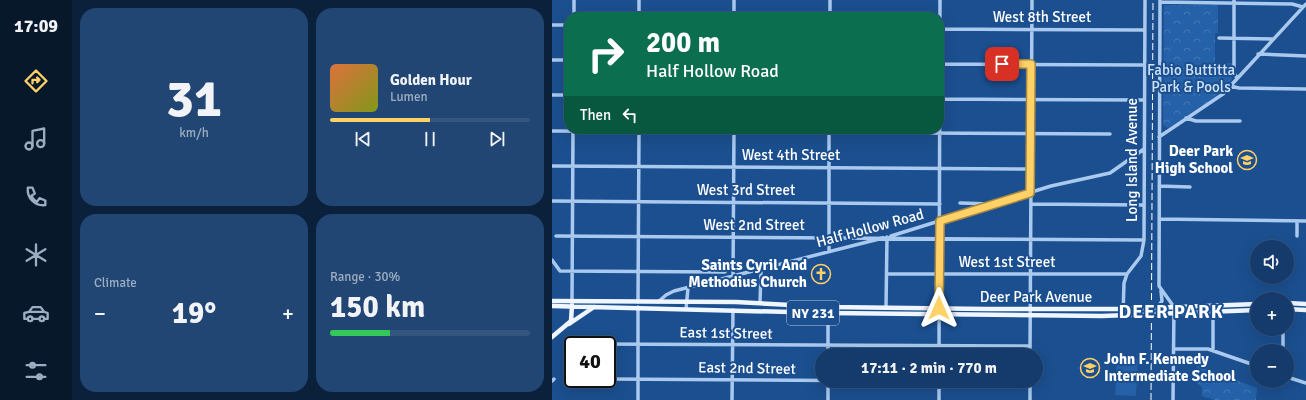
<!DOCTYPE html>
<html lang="en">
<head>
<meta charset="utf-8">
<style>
	body { margin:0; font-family:Signika,sans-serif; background:#214673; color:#f1f3f6; height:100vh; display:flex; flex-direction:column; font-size:15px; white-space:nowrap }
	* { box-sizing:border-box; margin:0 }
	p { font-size:13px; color:#9dadc1 }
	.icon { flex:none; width:22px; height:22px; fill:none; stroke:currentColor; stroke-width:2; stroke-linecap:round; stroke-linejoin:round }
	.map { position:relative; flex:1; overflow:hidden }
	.side { display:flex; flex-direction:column; gap:8px; padding:8px; background:#0b203b; width:480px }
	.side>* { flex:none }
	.guide { position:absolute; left:12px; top:12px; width:380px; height:122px; border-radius:16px; box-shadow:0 4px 16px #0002,0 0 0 1px #33557e; background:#0b6e4f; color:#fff; overflow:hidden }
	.controls { position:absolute; left:698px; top:240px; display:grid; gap:8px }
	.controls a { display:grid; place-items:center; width:44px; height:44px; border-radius:50%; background:#143b6b; box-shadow:0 4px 16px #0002,0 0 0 1px #33557e; font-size:20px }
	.speed { position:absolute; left:12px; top:336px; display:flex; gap:8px; font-size:20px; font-weight:700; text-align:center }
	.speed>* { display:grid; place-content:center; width:52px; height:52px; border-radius:50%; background:#143b6b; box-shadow:0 4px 16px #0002,0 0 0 1px #33557e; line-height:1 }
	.speed .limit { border:2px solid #111; border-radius:6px; background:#fff; color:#111 }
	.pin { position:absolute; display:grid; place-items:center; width:34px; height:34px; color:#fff; margin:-17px; border-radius:8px; box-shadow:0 2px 6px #0006 }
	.me { position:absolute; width:44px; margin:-22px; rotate:0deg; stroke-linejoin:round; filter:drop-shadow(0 0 3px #0008) }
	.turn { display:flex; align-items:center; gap:14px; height:84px; padding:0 16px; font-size:18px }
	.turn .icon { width:52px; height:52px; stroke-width:2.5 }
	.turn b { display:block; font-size:28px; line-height:34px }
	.then { display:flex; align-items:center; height:38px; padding:0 16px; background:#0003; gap:8px; font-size:15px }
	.big { font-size:30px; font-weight:800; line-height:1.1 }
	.side .tile { flex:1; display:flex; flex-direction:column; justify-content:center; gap:6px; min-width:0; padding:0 14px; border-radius:16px; background:#214673 }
	.side .dial { align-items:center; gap:0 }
	.dial b { font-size:52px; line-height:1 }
	.song { display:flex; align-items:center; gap:12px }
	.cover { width:48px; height:48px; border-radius:6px; background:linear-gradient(135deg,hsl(20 70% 55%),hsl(70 70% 35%)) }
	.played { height:4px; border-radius:2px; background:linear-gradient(90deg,#ffd166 50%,#33557e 50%) }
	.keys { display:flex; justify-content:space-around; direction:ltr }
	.heat { display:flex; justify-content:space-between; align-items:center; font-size:22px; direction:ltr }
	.charge { height:6px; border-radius:3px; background:linear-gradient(90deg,#34c759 30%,#33557e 0) }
	.side .tiles { flex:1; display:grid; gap:8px; grid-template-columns:repeat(2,1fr) }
	.trip { position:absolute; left:263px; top:348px; width:228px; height:40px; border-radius:20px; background:#143b6b; box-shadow:0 4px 16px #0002,0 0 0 1px #33557e; font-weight:800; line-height:40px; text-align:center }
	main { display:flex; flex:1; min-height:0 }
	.tabs { display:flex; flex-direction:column; width:72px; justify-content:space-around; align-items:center; background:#08182b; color:#9dadc1 }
	.tabs .icon { width:28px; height:28px }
	.tabs .active { color:#ffd166 }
	.tabs b { font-size:18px; color:#f1f3f6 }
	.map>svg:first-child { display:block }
	.grass { fill:#2461a8 }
	.park { fill:url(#park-crowns) }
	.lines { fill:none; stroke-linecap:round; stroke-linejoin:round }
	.minor { stroke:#a9c9ee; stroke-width:3.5 }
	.major { stroke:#f0f6ff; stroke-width:4.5 }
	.rail { stroke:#fff; stroke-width:1; stroke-dasharray:7 3; stroke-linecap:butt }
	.route-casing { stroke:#a68842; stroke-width:10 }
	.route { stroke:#ffd166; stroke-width:7 }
	.labels { text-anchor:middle; stroke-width:4; stroke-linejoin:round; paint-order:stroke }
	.shield { fill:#1b4f8f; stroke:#bbcadd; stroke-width:1 }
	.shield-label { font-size:14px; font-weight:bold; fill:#fff }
	.street-label { font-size:15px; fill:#fff; stroke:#1b4f8f }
	.park-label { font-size:15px; fill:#cfe3fa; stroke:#1b4f8f }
	.poi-label { font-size:15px; font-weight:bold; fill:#fff; stroke:#1b4f8f; text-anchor:end }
	.district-label { font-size:19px; font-weight:bold; letter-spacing:1px; fill:#fff; stroke:#1b4f8f }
</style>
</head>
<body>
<main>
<nav class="tabs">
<b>17:09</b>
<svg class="icon active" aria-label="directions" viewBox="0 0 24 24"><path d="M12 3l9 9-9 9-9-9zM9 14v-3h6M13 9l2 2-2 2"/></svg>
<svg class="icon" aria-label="music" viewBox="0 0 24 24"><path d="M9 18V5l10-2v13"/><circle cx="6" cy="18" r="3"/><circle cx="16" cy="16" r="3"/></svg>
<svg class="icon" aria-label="phone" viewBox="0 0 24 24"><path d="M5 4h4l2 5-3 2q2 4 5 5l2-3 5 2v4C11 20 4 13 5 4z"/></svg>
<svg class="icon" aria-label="climate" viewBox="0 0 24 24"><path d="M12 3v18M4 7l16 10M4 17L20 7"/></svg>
<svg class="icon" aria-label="car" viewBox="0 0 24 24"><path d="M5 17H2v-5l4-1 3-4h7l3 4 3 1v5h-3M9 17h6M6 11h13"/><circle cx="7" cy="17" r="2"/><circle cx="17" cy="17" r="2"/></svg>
<svg class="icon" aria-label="filters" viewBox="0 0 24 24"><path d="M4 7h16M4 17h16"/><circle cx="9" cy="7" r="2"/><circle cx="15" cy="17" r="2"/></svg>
</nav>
<section class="side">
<div class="tiles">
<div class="tile dial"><b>31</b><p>km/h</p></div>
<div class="tile">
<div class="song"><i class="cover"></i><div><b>Golden Hour</b><p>Lumen</p></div></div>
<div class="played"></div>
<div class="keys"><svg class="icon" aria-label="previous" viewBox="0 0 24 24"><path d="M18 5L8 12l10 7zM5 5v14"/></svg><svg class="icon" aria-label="pause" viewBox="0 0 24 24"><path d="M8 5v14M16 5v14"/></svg><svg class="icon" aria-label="next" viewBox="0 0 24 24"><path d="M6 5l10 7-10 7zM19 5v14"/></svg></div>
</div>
<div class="tile"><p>Climate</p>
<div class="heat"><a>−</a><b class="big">19°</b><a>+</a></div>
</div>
<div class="tile"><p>Range · 30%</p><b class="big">150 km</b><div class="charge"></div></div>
</div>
</section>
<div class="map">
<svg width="754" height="400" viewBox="0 0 754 400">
	<defs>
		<pattern id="park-crowns" width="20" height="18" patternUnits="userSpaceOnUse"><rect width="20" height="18" fill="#2461a8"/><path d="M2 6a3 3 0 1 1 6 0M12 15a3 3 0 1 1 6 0" fill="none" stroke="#4579b5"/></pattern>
	</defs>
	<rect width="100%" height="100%" fill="#1b4f8f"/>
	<path class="grass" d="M565,358L586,359L584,396L563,395Z"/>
	<path class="park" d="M612,5H666V33H663V63H681L680,80L663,97L616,128L611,125Z
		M645,365L705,388L704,400H662L650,396V387L645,384Z"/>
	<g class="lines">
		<path class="minor" d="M22,0V17
			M182,0V17
			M608,0L607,286L622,307L621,400
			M682,0V73L685,78
			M608,2L740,4L751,7
			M87,17V0
			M278,17V0
			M0,25H17
			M387,29L592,30
			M667,38L721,39
			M706,54L754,56
			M0,60H17
			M387,64L592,65
			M678,86L687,88L754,89
			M0,95H17
			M387,99L592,100
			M634,118L644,121H688
			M0,131L558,134
			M607,137L671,94L754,4
			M0,166L479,169
			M607,186L638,187
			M0,201L388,204
			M408,203L439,204
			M479,204L591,205
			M607,219L754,221
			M4,236L592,240
			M339,236L499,186L558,173L592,149
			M745,236V221
			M277,251V129
			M0,260L8,271L173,272
			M335,274H575
			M181,277L182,129
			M20,301L21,130
			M86,302L87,131
			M106,302L114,295L122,291L331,238
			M208,303L209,270
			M334,308L335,237
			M605,308L610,301L609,291
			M134,309L136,288
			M661,310V350
			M571,315L572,283L575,274L589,256L592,240L593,0
			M39,344L478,346
			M622,349H656L705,366
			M731,351V329
			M276,355V312
			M387,355L388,0
			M478,355L480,0
			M735,377L754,383
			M19,378H21
			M55,379L478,382
			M0,381L2,379
			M86,400V307
			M180,400L181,310
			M276,400V381
			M387,400V381
			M478,400V381"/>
		<path class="major" d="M0,301L184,302L276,307L435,309H572L705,304
			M735,303L754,304
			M0,306L276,313L550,316L705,310
			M735,309L754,310
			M17,324L42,307
			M0,337L19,321L20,305"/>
		<path class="rail" d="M599,400L601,0"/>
	</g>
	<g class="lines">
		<g class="route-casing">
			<path id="route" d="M387,308L388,221L478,193L479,64H450"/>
		</g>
		<use href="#route" class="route"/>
	</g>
	<defs>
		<g id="school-ring" transform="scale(1)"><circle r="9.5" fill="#1b4f8f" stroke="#ffd166" stroke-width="1.5"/><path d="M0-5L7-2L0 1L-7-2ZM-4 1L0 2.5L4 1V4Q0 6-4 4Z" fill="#ffd166"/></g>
		<g id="church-ring" transform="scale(1)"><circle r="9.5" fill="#1b4f8f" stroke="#ffd166" stroke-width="1.5"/><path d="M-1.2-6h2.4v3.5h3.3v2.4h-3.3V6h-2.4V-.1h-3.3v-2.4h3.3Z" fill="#ffd166"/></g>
	</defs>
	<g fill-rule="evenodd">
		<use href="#school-ring" x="695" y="160"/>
		<use href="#church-ring" x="269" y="274"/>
		<use href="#school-ring" x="538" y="368"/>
	</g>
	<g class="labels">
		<rect class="shield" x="235" y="301" width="52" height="24" rx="3"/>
		<g class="shield-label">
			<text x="261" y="318">NY 231</text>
		</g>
		<g class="street-label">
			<text x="490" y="22">West 8th Street</text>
			<text x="239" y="160">West 4th Street</text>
			<text transform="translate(580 160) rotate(-90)" y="5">Long Island Avenue</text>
			<text x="194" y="195">West 3rd Street</text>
			<text x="202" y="230">West 2nd Street</text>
			<text transform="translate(318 228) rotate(-15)" y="5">Half Hollow Road</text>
			<text x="455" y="267">West 1st Street</text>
			<text x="484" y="302">Deer Park Avenue</text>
			<text transform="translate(174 333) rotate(1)" y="5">East 1st Street</text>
			<text transform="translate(195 368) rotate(1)" y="5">East 2nd Street</text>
		</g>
		<g class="park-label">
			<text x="639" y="75">Fabio Buttitta<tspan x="639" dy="17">Park &amp; Pools</tspan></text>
		</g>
		<g class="poi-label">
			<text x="681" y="156">Deer Park<tspan x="681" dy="17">High School</tspan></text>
			<text x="255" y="270">Saints Cyril And<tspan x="255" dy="17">Methodius Church</tspan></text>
			<text x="552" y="364" text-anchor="start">John F. Kennedy<tspan x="552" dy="17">Intermediate School</tspan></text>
		</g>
		<g class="district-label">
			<text x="619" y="318">DEER PARK</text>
		</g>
	</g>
</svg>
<div class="controls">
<a><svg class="icon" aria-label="sound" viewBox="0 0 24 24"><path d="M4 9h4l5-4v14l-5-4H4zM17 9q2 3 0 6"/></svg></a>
<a>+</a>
<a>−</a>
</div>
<div class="speed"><div class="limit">40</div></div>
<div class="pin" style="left:450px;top:64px;background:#d93025"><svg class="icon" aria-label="arrive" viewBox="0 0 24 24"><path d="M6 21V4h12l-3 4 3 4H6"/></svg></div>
<svg class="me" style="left:387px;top:308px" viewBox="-20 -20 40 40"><path d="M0-17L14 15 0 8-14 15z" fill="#ffd166" stroke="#fff" stroke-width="4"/></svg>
<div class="trip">17:11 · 2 min · 770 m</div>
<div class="guide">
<div class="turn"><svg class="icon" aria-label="right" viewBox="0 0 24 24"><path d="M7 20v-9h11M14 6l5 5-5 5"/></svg><div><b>200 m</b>Half Hollow Road</div></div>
<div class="then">Then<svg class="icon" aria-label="left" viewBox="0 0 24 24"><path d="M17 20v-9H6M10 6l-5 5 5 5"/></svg></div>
</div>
</div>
</main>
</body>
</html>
